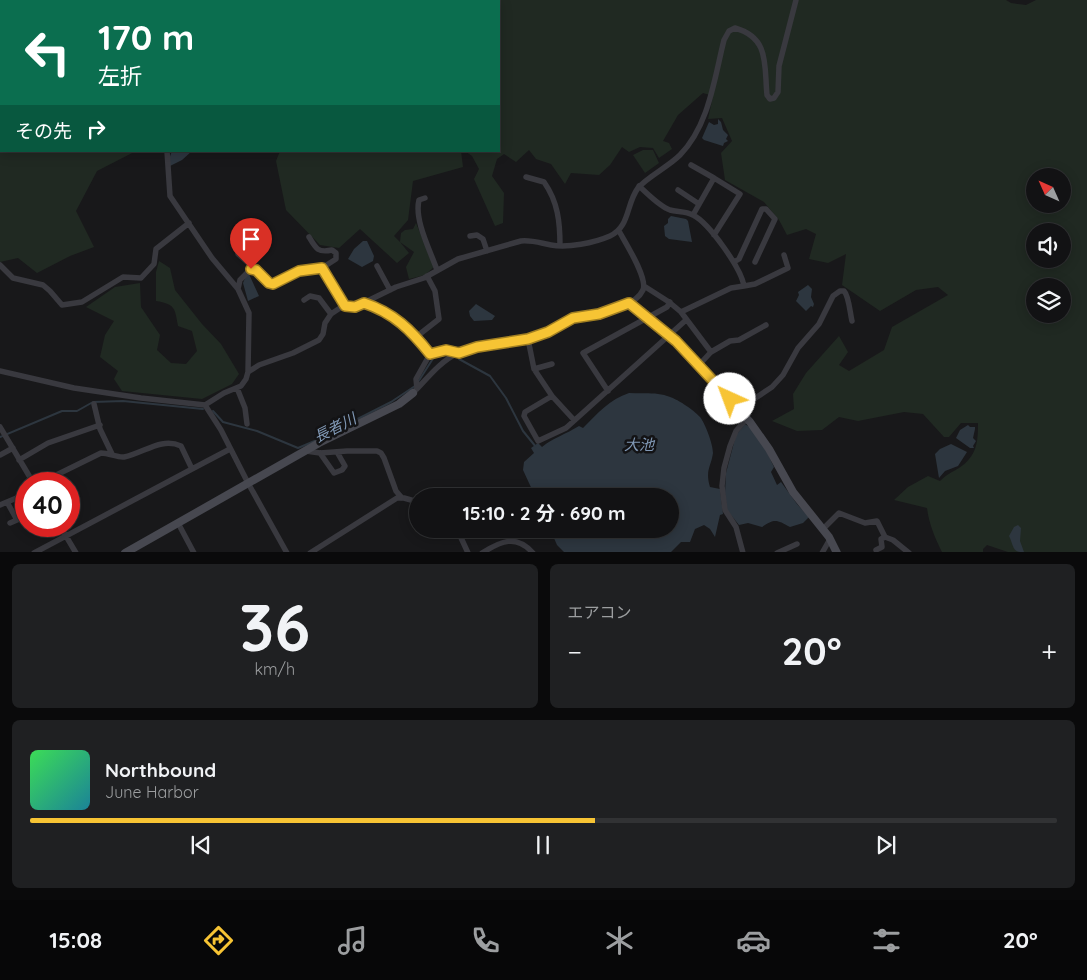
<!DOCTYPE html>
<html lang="ja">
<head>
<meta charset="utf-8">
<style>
	body { margin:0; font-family:Quicksand,"Noto Sans JP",sans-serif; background:#1f2022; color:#f1f3f6; height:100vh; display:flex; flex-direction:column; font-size:19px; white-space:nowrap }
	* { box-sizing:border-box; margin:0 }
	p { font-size:16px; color:#9c9ea0 }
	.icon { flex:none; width:28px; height:28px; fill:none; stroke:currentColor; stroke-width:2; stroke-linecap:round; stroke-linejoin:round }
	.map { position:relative; height:552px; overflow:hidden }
	.panel { display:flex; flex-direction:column; gap:12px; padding:12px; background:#0a0a0b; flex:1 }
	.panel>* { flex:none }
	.banner { position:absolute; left:0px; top:0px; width:500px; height:152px; box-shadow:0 2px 12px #0003,0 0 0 1px #313234; background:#0b6e4f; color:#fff; overflow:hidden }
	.needle { width:32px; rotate:315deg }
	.fabs { position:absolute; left:1026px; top:168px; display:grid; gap:10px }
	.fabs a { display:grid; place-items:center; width:45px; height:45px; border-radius:50%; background:#121214; box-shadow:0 2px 12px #0003,0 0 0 1px #313234; font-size:25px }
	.speed { position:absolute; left:15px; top:472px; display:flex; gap:10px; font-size:25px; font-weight:700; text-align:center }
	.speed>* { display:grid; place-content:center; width:65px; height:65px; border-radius:50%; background:#121214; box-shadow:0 2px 12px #0003,0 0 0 1px #313234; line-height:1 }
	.speed .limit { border:8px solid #d22; background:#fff; color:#111 }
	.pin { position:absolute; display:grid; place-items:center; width:42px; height:42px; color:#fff; margin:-51px -21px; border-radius:50% 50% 50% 0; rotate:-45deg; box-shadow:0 0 5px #0007 }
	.pin .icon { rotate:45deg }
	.me { position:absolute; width:55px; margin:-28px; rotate:317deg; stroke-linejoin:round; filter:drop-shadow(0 0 4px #0008) }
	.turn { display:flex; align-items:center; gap:18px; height:105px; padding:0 15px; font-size:22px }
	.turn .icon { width:65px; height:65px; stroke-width:2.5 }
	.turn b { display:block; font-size:35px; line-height:42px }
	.then { display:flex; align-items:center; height:48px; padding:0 15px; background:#0003; gap:10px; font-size:19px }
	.big { font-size:38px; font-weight:700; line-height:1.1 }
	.panel .widget { flex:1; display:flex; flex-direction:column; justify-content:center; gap:8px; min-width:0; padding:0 18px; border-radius:8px; background:#1f2022 }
	.panel .dial { align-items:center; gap:0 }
	.dial b { font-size:65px; line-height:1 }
	.song { display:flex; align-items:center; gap:15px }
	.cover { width:60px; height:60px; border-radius:8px; background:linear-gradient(135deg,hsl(130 70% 55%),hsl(190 70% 35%)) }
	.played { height:5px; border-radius:2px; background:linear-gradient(90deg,#f7c434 55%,#313234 55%) }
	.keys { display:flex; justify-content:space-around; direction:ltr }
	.heat { display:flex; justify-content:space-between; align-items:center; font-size:28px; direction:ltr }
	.panel .tiles { flex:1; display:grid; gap:12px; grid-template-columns:1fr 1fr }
	.widget:last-child { grid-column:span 2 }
	.trip { position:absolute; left:409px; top:488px; width:270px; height:50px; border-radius:25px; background:#121214; box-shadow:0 2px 12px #0003,0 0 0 1px #313234; font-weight:700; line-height:50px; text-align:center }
	.tab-bar { display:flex; height:80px; justify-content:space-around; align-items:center; background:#070708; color:#9c9ea0 }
	.tab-bar .icon { width:35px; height:35px }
	.tab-bar .selected { color:#f7c434 }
	.tab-bar b { font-size:22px; color:#f1f3f6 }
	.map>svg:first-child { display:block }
	.green { fill:#202922; fill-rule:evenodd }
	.water { fill:#2d363f }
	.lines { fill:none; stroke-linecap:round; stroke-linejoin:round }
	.stream { stroke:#2d363f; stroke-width:2 }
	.street { stroke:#39393f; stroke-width:5.5 }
	.secondary { stroke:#474850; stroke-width:8 }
	.route-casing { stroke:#a17f22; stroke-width:12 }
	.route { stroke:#f7c434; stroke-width:9 }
	.labels { text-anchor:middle; stroke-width:5; stroke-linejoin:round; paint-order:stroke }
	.water-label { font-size:15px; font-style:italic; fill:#8199b6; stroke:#131315 }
</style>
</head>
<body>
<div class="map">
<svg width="1087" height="553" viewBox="0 0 1087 553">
	<rect width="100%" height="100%" fill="#18181a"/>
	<path class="green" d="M0,0H1006L1011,3L1026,5L1036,0H1087V552H1008L987,545L983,549V552H942C935,538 929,524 927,508L894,500L908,487L928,476L940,481C946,475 952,472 959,468C977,456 978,442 978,423H961L949,437H944L923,414L904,412L858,421L839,417L822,430L797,431L772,421L794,409L793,394L806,373L839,336L848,352L839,365L849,371L884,350L892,327L948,295L938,287L916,290L880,311L842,285L846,254L828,263L809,259L816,234L806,229L787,235L779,220L764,202L725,180L721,153L732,141L722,118L708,119L713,96L703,93L678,115L663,141L669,143L672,149L659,158L653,148L640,147L629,152L622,147L610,165L599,175L571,173L565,184L551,164L536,159L529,150L516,162L504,154L497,159L492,176L504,193L503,223L495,226L474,179L479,169L472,156L465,151H499V1H1V151H136L97,171L76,211L94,247L70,256L37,273L18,258L0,262ZM1035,176H1062V204H1035ZM1035,231H1062V259H1035ZM1035,286H1062V314H1035Z
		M643,150H653L659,163L645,173L633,155Z
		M280,151H461L463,167L413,181L408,220L394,236L400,242L401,233L405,230L413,229L416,223L434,267L425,275L409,279L406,267L414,252L400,242L409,253L397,263L360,229L339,248L320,245L286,210L276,161Z
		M159,261L170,268L175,290L202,324L221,344L239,374L232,384L202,399L122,391L114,379L118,371L100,357L105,335L114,321L86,307L115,287L140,283L141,307L160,335L157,350L171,363L186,364L197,351L192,331L178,326C175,308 175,304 156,301V272Z"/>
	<path class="water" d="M718,119L721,122L723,130L728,135L726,139L728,141L724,143L723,146L704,140L702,138L709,122L714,125L718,124Z
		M172,151H192L182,160L170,166L169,159Z
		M671,216L686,219L688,221L692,242L669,239L665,236L664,226L668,223V219Z
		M363,241H367L374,256L373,261L362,267L348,259L354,249Z
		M249,274L259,296L248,301L243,283L246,276Z
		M808,285L812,289L811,297L814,304L813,307L811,306L806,311L796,301L799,295L798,292Z
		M476,304L495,316L492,320L474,321L470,316L469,311Z
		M629,393C641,394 656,392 667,396C676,398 694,410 700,417C705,423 713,444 713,453C711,467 705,470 710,487L720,489L723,514L720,515L715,537L710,529L704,525L695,529L690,542H681L671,552H564L557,545L550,529H670V496H535L523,470L524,462L534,453L531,448L538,443L542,447C553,438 566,434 579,426L583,428C597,414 610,399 629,393Z
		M745,424C759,432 767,453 774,467L771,472L777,485L781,482L797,504L809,517L803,523L790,527C777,520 775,518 762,527L748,523L739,525L727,510L725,493L726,473L736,435Z
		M968,425L970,427H975V429L973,438L976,441L973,446L974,448H970L956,438L960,430Z
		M951,444L967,452L958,466L945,471L939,478L935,454L940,449Z
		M1018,525L1021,528L1020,541L1024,552C1012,553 1014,546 1009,536L1014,527Z"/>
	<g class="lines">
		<path class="stream" d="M459,359L490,376L506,398L523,431L536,447
			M418,382L434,357L445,355
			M213,411L223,422L257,431L298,448L317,440
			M326,435L391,402L415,386
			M0,437L62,411H77L93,402L123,401L203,409"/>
		<path class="street" d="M167,151L170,196L212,258L238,289L249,313L248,372
			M691,165L714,178
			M526,177L544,182C558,202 560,222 560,246
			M639,186C648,194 659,206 670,210C677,212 686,211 693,215C709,223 741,268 744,286L731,288L681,312
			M678,190L699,204
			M425,198L419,200C414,220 430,250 437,270
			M693,215L714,178L740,194L714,235
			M470,236L477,235L483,239L487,251
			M309,237C316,249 318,253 332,250L336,253V259L322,268
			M237,249L238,254L256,270
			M734,262L739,259L762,209H766L775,219L755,262
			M0,265L13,278L43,285L50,291L62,305L82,302L123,277L141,278L154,264L156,249L189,223
			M377,266L390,290
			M427,276L435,291L439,319L416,337L430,354
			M644,286L669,302L681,312L711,352
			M744,286L755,284L788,268L784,255
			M238,289L240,280L251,269L256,270L269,283L273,284L299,271L322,268L345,306
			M304,300L310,296L319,298L331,314
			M364,303L382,309L396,318L416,337
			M528,339L534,369L552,396L525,412L524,416L538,441L566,428L686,320
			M699,365L711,352L730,341L739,340L766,325
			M534,369L552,364
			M0,371L74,388L141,398L205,405L224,393L241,386L246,379L248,372L259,365L293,353L319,340L323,334L325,323L331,314L340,308L345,306L355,307L396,287L424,278L458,259L521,241C532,240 540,243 551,245C568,248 594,243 610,236C630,227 626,204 638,188C647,177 668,167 680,155C709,125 714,80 724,40L729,31L735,28C770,38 764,65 767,95L770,99L774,98L778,92L779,66L796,0
			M237,388L245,408L247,424
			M417,389L416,379L430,354L446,350L459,353
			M608,391L583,353L667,307L670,302
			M413,393C427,379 439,362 458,353C481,344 505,344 529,338C546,334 558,323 574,318C593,312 633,311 643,290C648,278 625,242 619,231
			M552,396L574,420
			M94,404L100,429L112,454
			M205,405L221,430L248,483L287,553
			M741,411L754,399L772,387L783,375L798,348L819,324L833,296L840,291H844C849,296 850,313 852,321
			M0,427L34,484
			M306,451L320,453L347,451H377L381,453L384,458L396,491L402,498
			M320,453L334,473L342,470L345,466L337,452
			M0,455L13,448
			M19,460L48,443L100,425
			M38,484L101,453C109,453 118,458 124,457C144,453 161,437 181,446L192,469L230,449
			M7,502L17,520L10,523
			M0,505L26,494
			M178,523L194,553
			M60,526L76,553
			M457,529L468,553
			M823,529L839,513L865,523L877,521L885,537L893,540L909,553
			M876,550L882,547L881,539L885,537
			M34,553L192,469
			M310,553L397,498H404L418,502
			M482,553C501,541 516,534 533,553
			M743,553L736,527L725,510L722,486L724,468L730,446L736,431L747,418
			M777,553L797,544
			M822,553L830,539"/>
		<path class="secondary" d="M629,303L676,341L750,422L769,449L793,492L829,537L837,553
			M125,553L319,443L399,404L413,393"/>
	</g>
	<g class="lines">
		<g class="route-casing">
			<path id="route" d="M251,269L256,270L269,283L273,284L299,271L322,268L345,306L355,307L364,303C394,313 411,330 430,354L446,350L459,353L477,347L528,339L548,332L573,318L599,314L629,303L676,341L730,399"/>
		</g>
		<use href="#route" class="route"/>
	</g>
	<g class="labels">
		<g class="water-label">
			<text transform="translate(335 428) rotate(-27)" y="5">長者川</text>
			<text x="639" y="450">大池</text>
		</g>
	</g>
</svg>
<div class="fabs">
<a><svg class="needle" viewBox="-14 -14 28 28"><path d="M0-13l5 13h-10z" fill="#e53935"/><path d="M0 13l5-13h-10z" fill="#9c9ea0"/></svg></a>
<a><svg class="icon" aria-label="sound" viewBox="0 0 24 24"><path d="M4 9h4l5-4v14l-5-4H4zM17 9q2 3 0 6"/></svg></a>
<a><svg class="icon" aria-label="layers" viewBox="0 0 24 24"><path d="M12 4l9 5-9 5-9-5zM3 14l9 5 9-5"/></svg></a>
</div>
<div class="speed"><div class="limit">40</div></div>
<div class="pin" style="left:251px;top:269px;background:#d93025"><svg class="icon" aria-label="arrive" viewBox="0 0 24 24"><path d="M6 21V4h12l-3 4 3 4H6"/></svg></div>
<svg class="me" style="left:730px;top:399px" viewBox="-20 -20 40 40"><circle r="19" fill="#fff"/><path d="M0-13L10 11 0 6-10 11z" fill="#f7c434"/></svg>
<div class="trip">15:10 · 2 分 · 690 m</div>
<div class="banner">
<div class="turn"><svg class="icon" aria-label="left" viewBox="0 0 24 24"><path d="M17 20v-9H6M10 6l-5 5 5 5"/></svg><div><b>170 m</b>左折</div></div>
<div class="then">その先<svg class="icon" aria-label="right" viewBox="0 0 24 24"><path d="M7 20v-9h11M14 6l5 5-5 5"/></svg></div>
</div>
</div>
<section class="panel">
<div class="tiles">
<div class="widget dial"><b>36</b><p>km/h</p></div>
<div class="widget"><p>エアコン</p>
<div class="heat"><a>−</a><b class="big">20°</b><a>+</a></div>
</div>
<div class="widget">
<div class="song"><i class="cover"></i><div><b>Northbound</b><p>June Harbor</p></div></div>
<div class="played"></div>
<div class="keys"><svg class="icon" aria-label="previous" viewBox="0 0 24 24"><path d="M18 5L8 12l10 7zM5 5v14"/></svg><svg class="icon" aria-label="pause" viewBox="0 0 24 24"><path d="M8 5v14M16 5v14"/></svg><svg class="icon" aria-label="next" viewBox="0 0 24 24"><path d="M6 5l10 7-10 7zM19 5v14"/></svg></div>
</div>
</div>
</section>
<nav class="tab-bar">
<b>15:08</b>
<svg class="icon selected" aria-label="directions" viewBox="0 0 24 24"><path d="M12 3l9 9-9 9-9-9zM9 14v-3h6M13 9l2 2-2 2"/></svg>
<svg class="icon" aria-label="music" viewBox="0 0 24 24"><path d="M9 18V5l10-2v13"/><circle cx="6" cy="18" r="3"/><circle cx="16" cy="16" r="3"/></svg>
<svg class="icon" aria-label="phone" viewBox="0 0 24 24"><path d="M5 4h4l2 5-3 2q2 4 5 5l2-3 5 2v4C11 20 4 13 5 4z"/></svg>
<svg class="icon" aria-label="climate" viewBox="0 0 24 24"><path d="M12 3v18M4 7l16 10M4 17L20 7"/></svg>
<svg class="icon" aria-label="car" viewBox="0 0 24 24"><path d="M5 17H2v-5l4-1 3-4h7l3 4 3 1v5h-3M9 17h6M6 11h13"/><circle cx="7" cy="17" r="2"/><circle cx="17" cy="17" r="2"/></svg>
<svg class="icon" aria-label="filters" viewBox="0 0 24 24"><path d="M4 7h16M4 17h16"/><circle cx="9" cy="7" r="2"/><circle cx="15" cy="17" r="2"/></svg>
<b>20°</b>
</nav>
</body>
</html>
